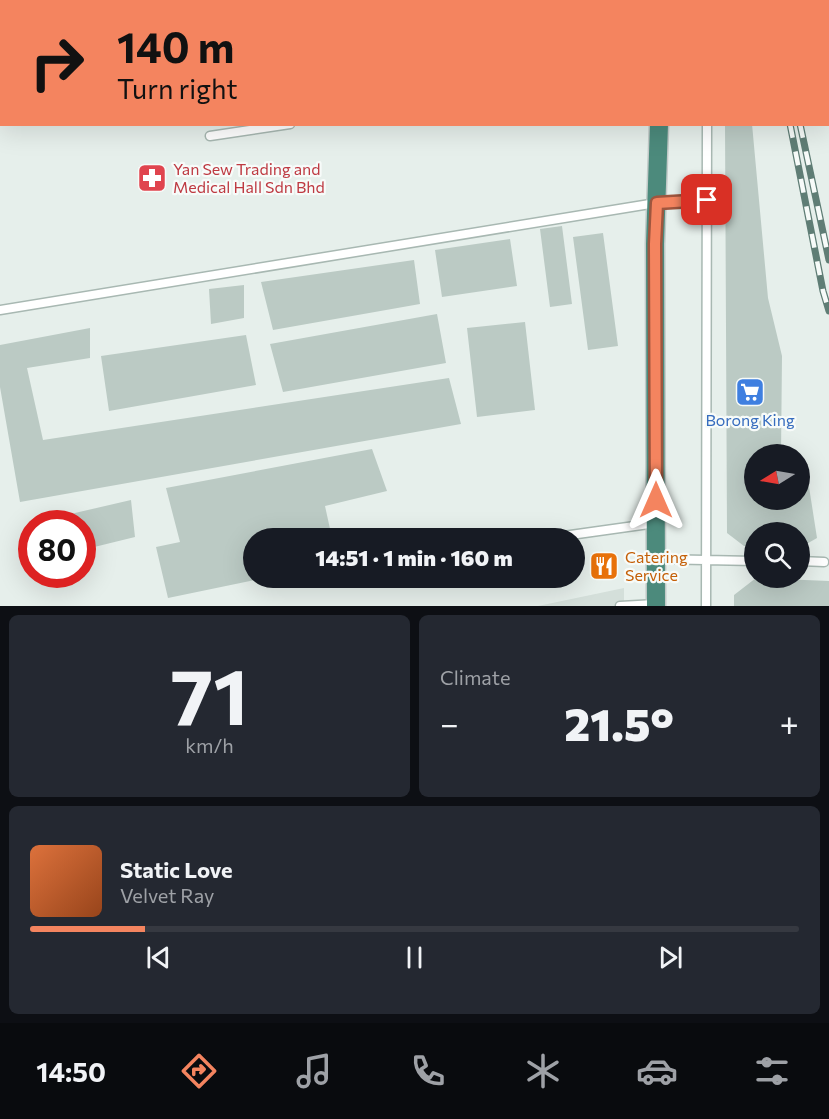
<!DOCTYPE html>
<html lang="en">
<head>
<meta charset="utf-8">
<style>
	body { margin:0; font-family:Commissioner,sans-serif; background:#242831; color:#f1f3f6; height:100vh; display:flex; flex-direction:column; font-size:22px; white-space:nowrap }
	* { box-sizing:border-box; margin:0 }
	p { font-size:20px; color:#9ea1a6 }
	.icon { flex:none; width:33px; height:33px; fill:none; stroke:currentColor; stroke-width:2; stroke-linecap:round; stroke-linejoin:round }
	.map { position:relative; height:606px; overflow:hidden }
	.drawer { display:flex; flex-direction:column; gap:9px; padding:9px; background:#0d0f14; flex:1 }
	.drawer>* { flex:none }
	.top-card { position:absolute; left:0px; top:0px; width:830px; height:126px; box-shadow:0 6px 24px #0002; background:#f4845f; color:#111; overflow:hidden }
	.needle { width:39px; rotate:259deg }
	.fabs { position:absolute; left:744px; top:444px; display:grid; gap:12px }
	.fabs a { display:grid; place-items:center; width:66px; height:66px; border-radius:50%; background:#171b24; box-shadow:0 6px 24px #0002; font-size:30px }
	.speed { position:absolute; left:18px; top:510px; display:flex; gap:12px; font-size:30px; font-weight:700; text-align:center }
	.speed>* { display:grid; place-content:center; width:78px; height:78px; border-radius:50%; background:#171b24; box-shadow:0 6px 24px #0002; line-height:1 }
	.speed .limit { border:9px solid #d22; background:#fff; color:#111 }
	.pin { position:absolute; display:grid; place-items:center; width:51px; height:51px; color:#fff; margin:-26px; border-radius:12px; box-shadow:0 3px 9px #0006 }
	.me { position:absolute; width:66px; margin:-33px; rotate:0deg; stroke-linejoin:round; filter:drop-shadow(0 0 4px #0008) }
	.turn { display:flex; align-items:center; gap:21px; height:126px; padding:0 18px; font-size:27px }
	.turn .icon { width:78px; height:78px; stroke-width:2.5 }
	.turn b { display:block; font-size:42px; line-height:51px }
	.big { font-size:45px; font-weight:800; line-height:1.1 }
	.drawer .card { flex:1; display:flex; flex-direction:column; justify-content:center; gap:9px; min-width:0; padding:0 21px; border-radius:9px; background:#242831 }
	.drawer .dial { align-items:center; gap:0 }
	.dial b { font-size:78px; line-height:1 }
	.song { display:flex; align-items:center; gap:18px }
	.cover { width:72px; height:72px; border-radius:9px; background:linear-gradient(135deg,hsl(20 70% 55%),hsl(20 70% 35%)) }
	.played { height:6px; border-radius:3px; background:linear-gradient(90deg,#f4845f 15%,#363941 15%) }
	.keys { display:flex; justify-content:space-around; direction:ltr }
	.heat { display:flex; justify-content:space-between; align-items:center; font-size:33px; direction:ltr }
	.drawer .tiles { flex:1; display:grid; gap:9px; grid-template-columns:1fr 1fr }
	.card:last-child { grid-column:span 2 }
	.trip { position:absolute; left:243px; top:528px; width:342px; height:60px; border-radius:30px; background:#171b24; box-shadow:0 6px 24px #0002; font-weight:800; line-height:60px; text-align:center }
	.tabs { display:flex; height:96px; justify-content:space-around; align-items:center; background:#090b0e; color:#9ea1a6 }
	.tabs .icon { width:42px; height:42px }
	.tabs .active { color:#f4845f }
	.tabs b { font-size:27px; color:#f1f3f6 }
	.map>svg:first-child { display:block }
	.built { fill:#d4dfda }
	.building { fill:#bbcac4 }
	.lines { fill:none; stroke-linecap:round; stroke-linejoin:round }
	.service-casing { stroke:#a8b8b2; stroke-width:11 }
	.trunk-casing { stroke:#c2cac8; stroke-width:21 }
	.service { stroke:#fff; stroke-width:8 }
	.trunk { stroke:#4c8a7c; stroke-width:18 }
	.rail-casing { stroke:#5f7d75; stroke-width:7 }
	.rail { stroke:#f7fbf9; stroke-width:4.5; stroke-dasharray:14; stroke-linecap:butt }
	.route-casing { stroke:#9f563e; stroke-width:15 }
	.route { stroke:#f4845f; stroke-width:10 }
	.labels { text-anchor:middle; stroke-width:4.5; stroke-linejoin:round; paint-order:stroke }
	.health-label { font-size:16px; fill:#be3a42; stroke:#f7fbf9; text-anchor:start }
	.shop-label { font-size:16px; fill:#366cbe; stroke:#f7fbf9 }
	.food-label { font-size:16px; fill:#c56008; stroke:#f7fbf9; text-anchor:start }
</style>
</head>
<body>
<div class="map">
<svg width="829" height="606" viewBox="0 0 829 606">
	<rect width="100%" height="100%" fill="#e6efeb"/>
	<path class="built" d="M624,588V606H538Z"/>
	<path class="building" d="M725,124H752L768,298L782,356L781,454H754V500H800V473L807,474L817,538L803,546H800V532H754V546H744L727,533Z
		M562,226L572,304L550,307L540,229Z
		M603,233L618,346L588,350L573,237Z
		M510,239L517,286L442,297L435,250Z
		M414,260L420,304L273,330L261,282Z
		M244,285V318L211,324L209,289Z
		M437,314L446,363L283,392L270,344Z
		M525,322L535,410L477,417L467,328Z
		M90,328V358L27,368L43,440L449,378L461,424L20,502L0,387V345Z
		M246,335L256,385L109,411L101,356Z
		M372,449L387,491L325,506L332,538H254V578L260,579L168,598L156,547L180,542L166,488Z
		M131,500L135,537L82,550V524H50L49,519Z
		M756,578L829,581V606H734V595Z"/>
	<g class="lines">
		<g class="service-casing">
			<path id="service" d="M210,136L290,124
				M0,310L656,203L707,200
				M549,538L656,523
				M656,559L754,561
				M800,561L824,562
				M620,606L656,604
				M706,606L707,124"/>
		</g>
		<g class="trunk-casing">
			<path id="trunk" d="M667,2V0
				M656,606L655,244L659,124"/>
		</g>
		<use href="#service" class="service"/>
		<use href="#trunk" class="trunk"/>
		<g class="rail-casing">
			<path id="rail" d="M786,0V2
				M777,2V0
				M790,124L823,291L829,311
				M800,124L829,260"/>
		</g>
		<use href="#rail" class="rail"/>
	</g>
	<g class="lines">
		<g class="route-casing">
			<path id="route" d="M656,500L655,244L657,203L707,200"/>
		</g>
		<use href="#route" class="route"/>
	</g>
	<defs>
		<g id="pharmacy-square" transform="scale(1.5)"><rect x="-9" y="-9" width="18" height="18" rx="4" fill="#e0444e" stroke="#f7fbf9"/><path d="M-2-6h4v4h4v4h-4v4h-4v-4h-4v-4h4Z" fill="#fff"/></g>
		<g id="supermarket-square" transform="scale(1.5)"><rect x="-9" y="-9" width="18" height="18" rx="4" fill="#3f7fe0" stroke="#f7fbf9"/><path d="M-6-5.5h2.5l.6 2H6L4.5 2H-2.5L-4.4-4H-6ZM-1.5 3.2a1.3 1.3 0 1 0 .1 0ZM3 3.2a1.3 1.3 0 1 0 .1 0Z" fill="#fff"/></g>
		<g id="restaurant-square" transform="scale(1.5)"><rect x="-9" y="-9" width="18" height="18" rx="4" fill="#e8710a" stroke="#f7fbf9"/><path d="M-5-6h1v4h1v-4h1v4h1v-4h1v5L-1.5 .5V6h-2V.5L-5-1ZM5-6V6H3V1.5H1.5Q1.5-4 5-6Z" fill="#fff"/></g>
	</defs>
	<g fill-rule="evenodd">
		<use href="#pharmacy-square" x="152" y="178"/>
		<use href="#supermarket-square" x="750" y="392"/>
		<use href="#restaurant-square" x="604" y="566"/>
	</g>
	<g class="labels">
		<g class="health-label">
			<text x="173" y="175">Yan Sew Trading and<tspan x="173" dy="18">Medical Hall Sdn Bhd</tspan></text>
		</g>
		<g class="shop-label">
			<text x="750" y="426">Borong King</text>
		</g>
		<g class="food-label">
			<text x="625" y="563">Catering<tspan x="625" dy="18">Service</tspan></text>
		</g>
	</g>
</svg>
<div class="fabs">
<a><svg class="needle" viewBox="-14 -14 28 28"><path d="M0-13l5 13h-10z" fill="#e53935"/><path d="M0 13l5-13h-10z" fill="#9ea1a6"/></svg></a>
<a><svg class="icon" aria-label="search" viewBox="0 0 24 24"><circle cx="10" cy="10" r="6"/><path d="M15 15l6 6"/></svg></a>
</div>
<div class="speed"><div class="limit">80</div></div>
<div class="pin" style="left:707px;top:200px;background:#d93025"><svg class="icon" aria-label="arrive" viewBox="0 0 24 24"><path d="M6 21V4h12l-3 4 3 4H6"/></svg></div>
<svg class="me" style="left:656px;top:500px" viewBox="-20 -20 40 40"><path d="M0-17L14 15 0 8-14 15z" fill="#f4845f" stroke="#fff" stroke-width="4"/></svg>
<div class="trip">14:51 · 1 min · 160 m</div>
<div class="top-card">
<div class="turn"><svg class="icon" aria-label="right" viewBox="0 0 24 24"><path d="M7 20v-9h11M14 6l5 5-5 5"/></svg><div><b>140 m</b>Turn right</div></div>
</div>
</div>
<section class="drawer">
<div class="tiles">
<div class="card dial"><b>71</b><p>km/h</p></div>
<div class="card"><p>Climate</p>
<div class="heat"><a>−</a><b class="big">21.5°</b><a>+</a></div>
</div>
<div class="card">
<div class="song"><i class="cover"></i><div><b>Static Love</b><p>Velvet Ray</p></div></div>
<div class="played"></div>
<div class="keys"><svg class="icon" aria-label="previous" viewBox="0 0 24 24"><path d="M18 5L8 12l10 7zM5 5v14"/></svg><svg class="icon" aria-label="pause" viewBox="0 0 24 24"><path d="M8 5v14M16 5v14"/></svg><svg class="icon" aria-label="next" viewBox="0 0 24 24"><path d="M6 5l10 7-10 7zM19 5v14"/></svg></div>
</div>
</div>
</section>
<nav class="tabs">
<b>14:50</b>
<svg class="icon active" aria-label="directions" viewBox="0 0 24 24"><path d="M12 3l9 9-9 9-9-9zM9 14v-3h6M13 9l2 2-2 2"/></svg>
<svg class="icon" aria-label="music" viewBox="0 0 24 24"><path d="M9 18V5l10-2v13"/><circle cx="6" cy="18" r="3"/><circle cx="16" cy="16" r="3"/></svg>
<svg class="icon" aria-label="phone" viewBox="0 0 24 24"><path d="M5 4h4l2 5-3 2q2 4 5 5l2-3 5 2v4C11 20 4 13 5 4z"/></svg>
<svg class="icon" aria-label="climate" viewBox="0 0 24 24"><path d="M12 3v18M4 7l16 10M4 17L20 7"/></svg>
<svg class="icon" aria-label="car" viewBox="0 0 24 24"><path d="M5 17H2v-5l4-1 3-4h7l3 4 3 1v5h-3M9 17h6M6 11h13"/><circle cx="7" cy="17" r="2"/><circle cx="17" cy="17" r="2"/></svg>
<svg class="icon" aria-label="filters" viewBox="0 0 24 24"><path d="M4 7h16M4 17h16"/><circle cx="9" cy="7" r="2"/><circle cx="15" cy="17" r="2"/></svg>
</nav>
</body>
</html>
